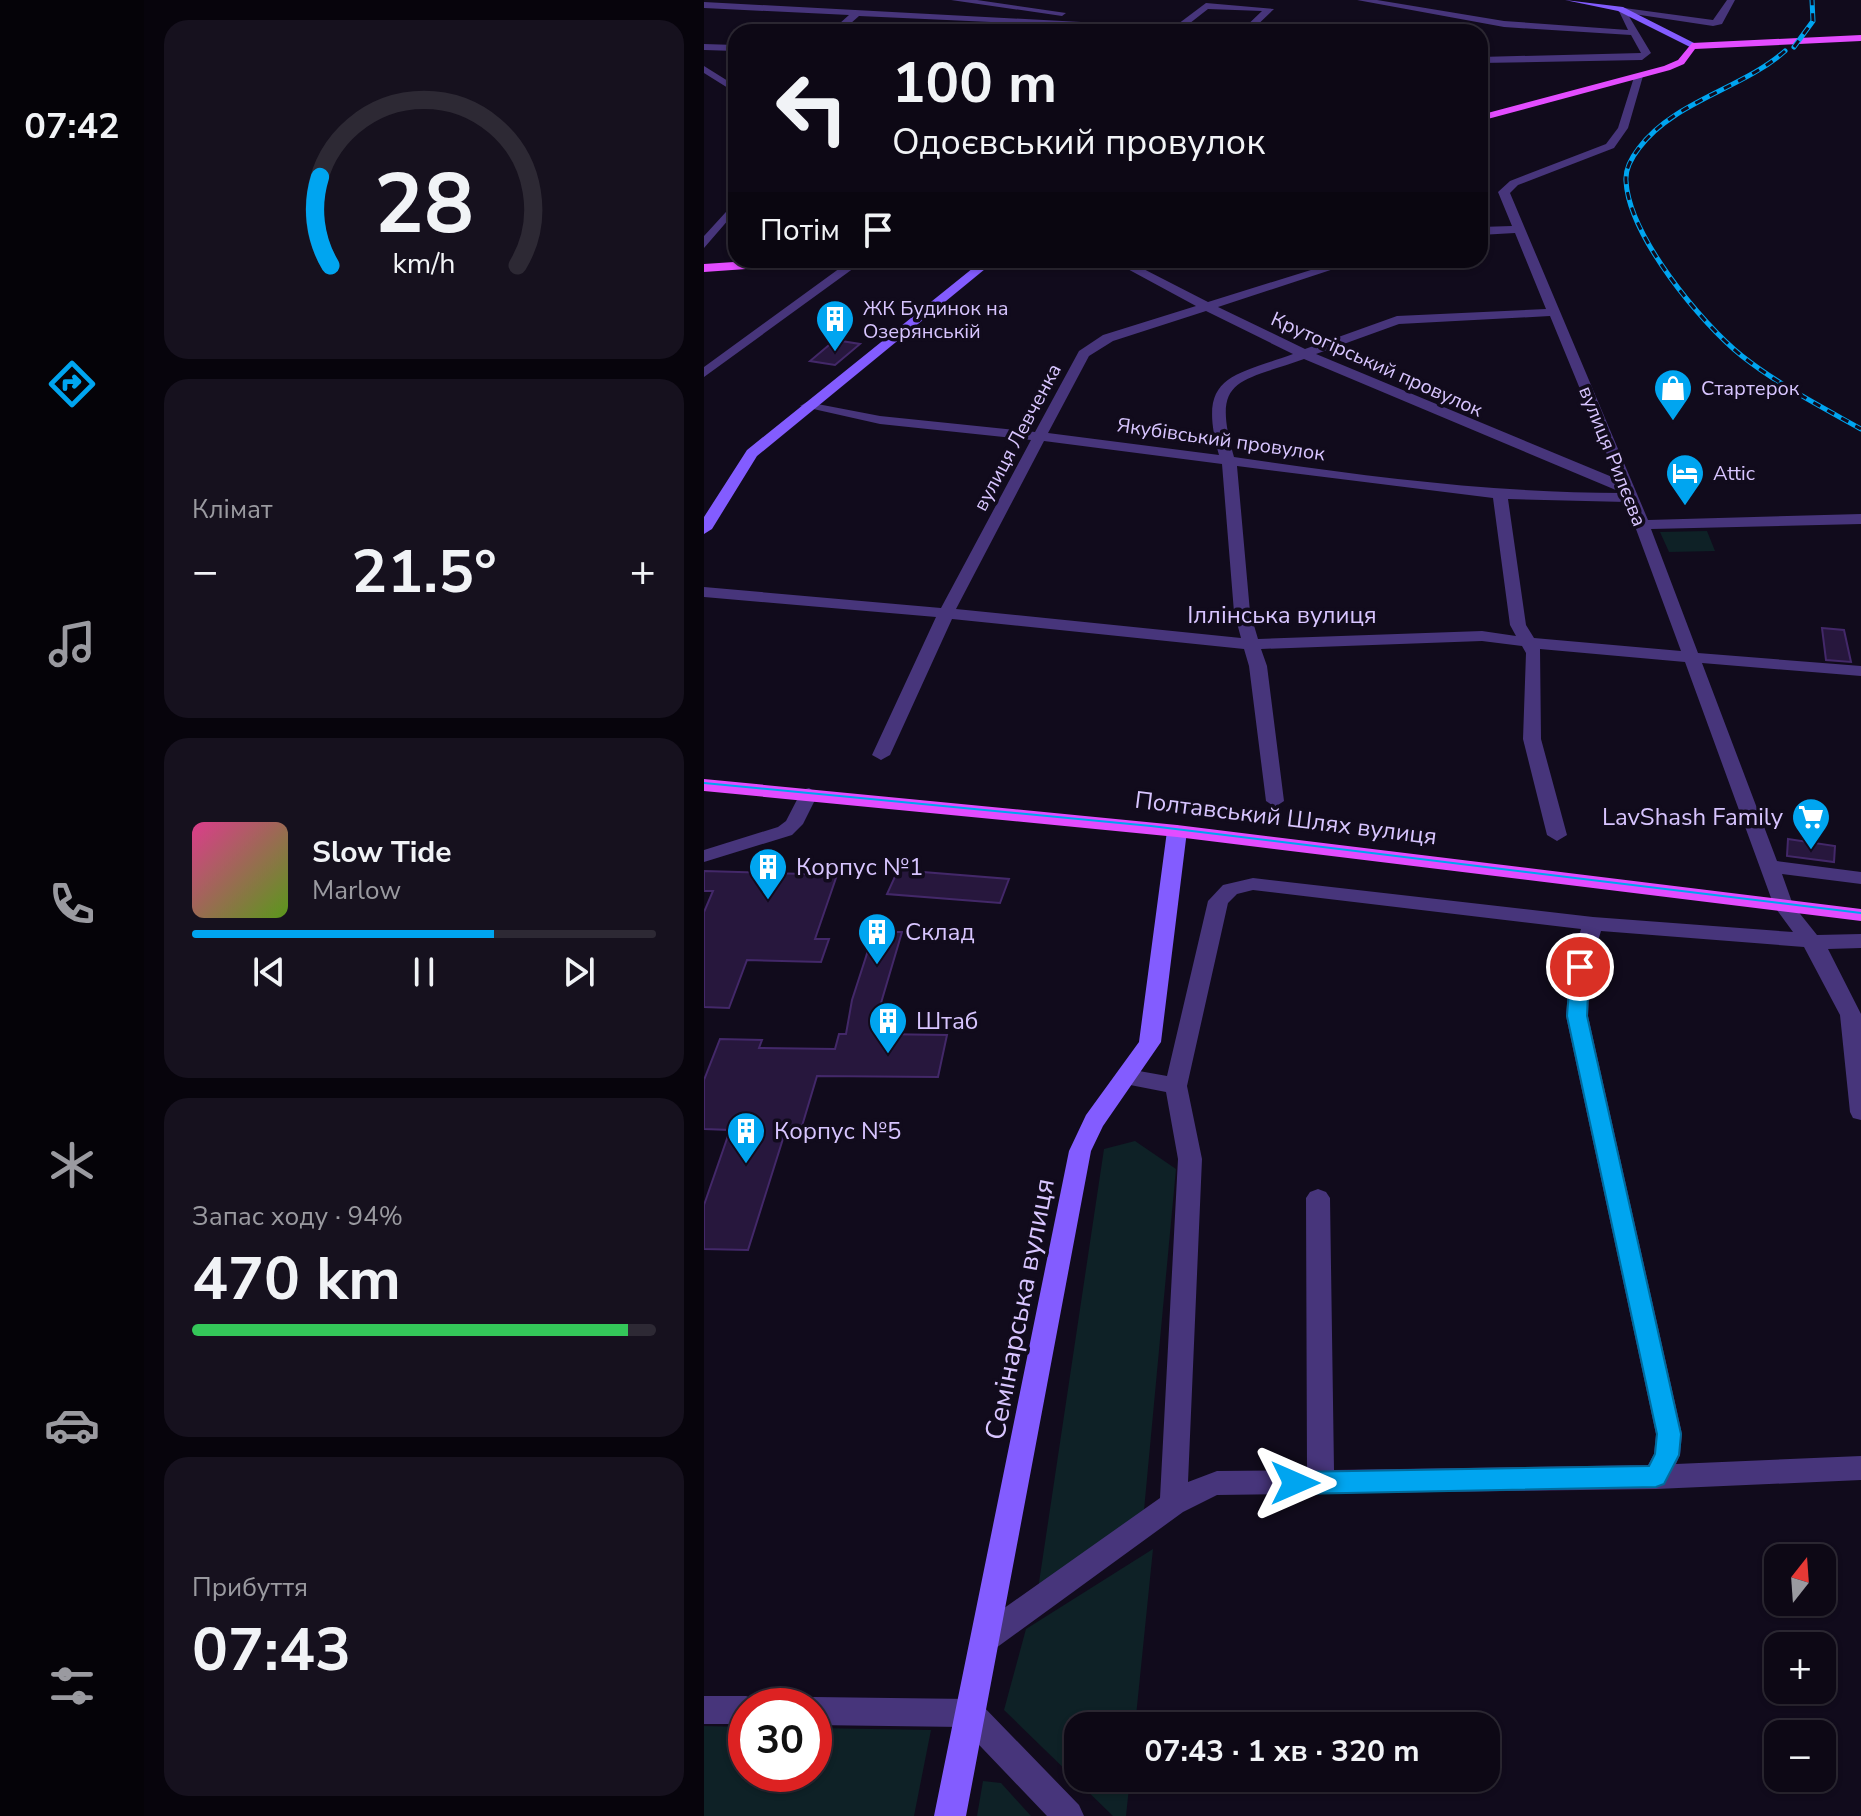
<!DOCTYPE html>
<html lang="uk">
<head>
<meta charset="utf-8">
<style>
	body { margin:0; font-family:"Nunito Sans",sans-serif; background:#16111e; color:#f1f3f6; height:100vh; display:flex; flex-direction:column; font-size:30px; white-space:nowrap }
	* { box-sizing:border-box; margin:0 }
	p { font-size:26px; color:#9a9aa0 }
	.icon { flex:none; width:44px; height:44px; fill:none; stroke:currentColor; stroke-width:2; stroke-linecap:round; stroke-linejoin:round }
	.map { position:relative; flex:1; overflow:hidden }
	.side { display:flex; flex-direction:column; gap:20px; padding:20px; background:#07040c; width:560px }
	.side>* { flex:none }
	.hud { position:absolute; left:24px; top:24px; width:760px; height:244px; border-radius:24px; box-shadow:0 2px 6px #0004,0 0 0 2px #2d2934; background:#0d0815; color:#f1f3f6; overflow:hidden }
	.needle { width:52px; rotate:17deg }
	.tools { position:absolute; left:1060px; top:1544px; display:grid; gap:16px }
	.tools a { display:grid; place-items:center; width:72px; height:72px; border-radius:16px; background:#0d0815; box-shadow:0 2px 6px #0004,0 0 0 2px #2d2934; font-size:40px }
	.speed { position:absolute; left:24px; top:1688px; display:flex; gap:16px; font-size:40px; font-weight:700; text-align:center }
	.speed>* { display:grid; place-content:center; width:104px; height:104px; border-radius:50%; background:#0d0815; box-shadow:0 2px 6px #0004,0 0 0 2px #2d2934; line-height:1 }
	.speed .limit { border:12px solid #d22; background:#fff; color:#111 }
	.pin { position:absolute; display:grid; place-items:center; width:68px; height:68px; color:#fff; margin:-34px; border:4px solid #fff; border-radius:50%; box-shadow:0 2px 8px #0007 }
	.me { position:absolute; width:88px; margin:-44px; rotate:90deg; stroke-linejoin:round; filter:drop-shadow(0 0 6px #0008) }
	.turn { display:flex; align-items:center; gap:28px; height:168px; padding:0 32px; font-size:36px }
	.turn .icon { width:104px; height:104px; stroke-width:2.5 }
	.turn b { display:block; font-size:56px; line-height:68px }
	.then { display:flex; align-items:center; height:76px; padding:0 32px; background:#0003; gap:16px; font-size:30px }
	.big { font-size:60px; font-weight:700; line-height:1.1 }
	.side .tile { flex:1; display:flex; flex-direction:column; justify-content:center; gap:12px; min-width:0; padding:0 28px; border-radius:24px; background:#16111e }
	.side .dial { align-items:center; gap:0 }
	.dial svg { height:208px; overflow:visible; fill:none; stroke:#2d2934; stroke-width:7; stroke-linecap:round; text-anchor:middle }
	.dial text { fill:#f1f3f6; stroke:none }
	.song { display:flex; align-items:center; gap:24px }
	.cover { width:96px; height:96px; border-radius:12px; background:linear-gradient(135deg,hsl(330 70% 55%),hsl(90 70% 35%)) }
	.played { height:8px; border-radius:4px; background:linear-gradient(90deg,#00a5f0 65%,#2d2934 65%) }
	.keys { display:flex; justify-content:space-around; direction:ltr }
	.heat { display:flex; justify-content:space-between; align-items:center; font-size:44px; direction:ltr }
	.charge { height:12px; border-radius:6px; background:linear-gradient(90deg,#34c759 94%,#2d2934 0) }
	.trip { position:absolute; left:360px; top:1712px; width:436px; height:80px; border-radius:24px; background:#0d0815; box-shadow:0 2px 6px #0004,0 0 0 2px #2d2934; font-weight:700; line-height:80px; text-align:center }
	main { display:flex; flex:1; min-height:0 }
	.dock { display:flex; flex-direction:column; width:144px; justify-content:space-around; align-items:center; background:#050308; color:#9a9aa0 }
	.dock .icon { width:56px; height:56px }
	.dock .active { color:#00a5f0 }
	.dock b { font-size:36px; color:#f1f3f6 }
	.map>svg:first-child { display:block }
	.green { fill:#0e2126 }
	.building { fill:#27173d; stroke:#432869; stroke-width:2 }
	.lines { fill:none; stroke-linecap:round; stroke-linejoin:round }
	.street { fill:#47357b; fill-rule:evenodd }
	.secondary { fill:#835cff; fill-rule:evenodd }
	.primary { fill:#e34cff; fill-rule:evenodd }
	.tram { stroke:#00a5f0; stroke-width:2 }
	.rail-casing { stroke:#00a5f0; stroke-width:5 }
	.rail { stroke:#110b1c; stroke-width:3; stroke-dasharray:8; stroke-linecap:butt }
	.route { fill:#00a5f0; stroke:#006b9c; stroke-width:2 }
	.labels { text-anchor:middle; stroke-width:7; stroke-linejoin:round; paint-order:stroke }
	.far-poi-label { font-size:20px; fill:#d8c5ff; stroke:#110b1c; text-anchor:start }
	.far-street-label { font-size:20px; fill:#d8c5ff; stroke:#110b1c }
	.street-label { font-size:24px; fill:#d8c5ff; stroke:#110b1c }
	.poi-label { font-size:24px; fill:#d8c5ff; stroke:#110b1c; text-anchor:start }
	.near-street-label { font-size:28px; fill:#d8c5ff; stroke:#110b1c }
</style>
</head>
<body>
<main>
<nav class="dock">
<b>07:42</b>
<svg class="icon active" aria-label="directions" viewBox="0 0 24 24"><path d="M12 3l9 9-9 9-9-9zM9 14v-3h6M13 9l2 2-2 2"/></svg>
<svg class="icon" aria-label="music" viewBox="0 0 24 24"><path d="M9 18V5l10-2v13"/><circle cx="6" cy="18" r="3"/><circle cx="16" cy="16" r="3"/></svg>
<svg class="icon" aria-label="phone" viewBox="0 0 24 24"><path d="M5 4h4l2 5-3 2q2 4 5 5l2-3 5 2v4C11 20 4 13 5 4z"/></svg>
<svg class="icon" aria-label="climate" viewBox="0 0 24 24"><path d="M12 3v18M4 7l16 10M4 17L20 7"/></svg>
<svg class="icon" aria-label="car" viewBox="0 0 24 24"><path d="M5 17H2v-5l4-1 3-4h7l3 4 3 1v5h-3M9 17h6M6 11h13"/><circle cx="7" cy="17" r="2"/><circle cx="17" cy="17" r="2"/></svg>
<svg class="icon" aria-label="filters" viewBox="0 0 24 24"><path d="M4 7h16M4 17h16"/><circle cx="9" cy="7" r="2"/><circle cx="15" cy="17" r="2"/></svg>
</nav>
<section class="side">
<div class="tile dial"><svg viewBox="0 0 100 80">
<path d="M14 69A42 42 0 1 1 86 69"/>
<path d="M14 69A42 42 0 0 1 10 35" stroke="#00a5f0"/>
<text x="50" y="56" font-size="32" font-weight="700">28</text>
<text x="50" y="72" font-size="11">km/h</text>
</svg></div>
<div class="tile"><p>Клімат</p>
<div class="heat"><a>−</a><b class="big">21.5°</b><a>+</a></div>
</div>
<div class="tile">
<div class="song"><i class="cover"></i><div><b>Slow Tide</b><p>Marlow</p></div></div>
<div class="played"></div>
<div class="keys"><svg class="icon" aria-label="previous" viewBox="0 0 24 24"><path d="M18 5L8 12l10 7zM5 5v14"/></svg><svg class="icon" aria-label="pause" viewBox="0 0 24 24"><path d="M8 5v14M16 5v14"/></svg><svg class="icon" aria-label="next" viewBox="0 0 24 24"><path d="M6 5l10 7-10 7zM19 5v14"/></svg></div>
</div>
<div class="tile"><p>Запас ходу · 94%</p><b class="big">470 km</b><div class="charge"></div></div>
<div class="tile"><p>Прибуття</p><b class="big">07:43</b></div>
</section>
<div class="map">
<svg width="1157" height="1816" viewBox="0 0 1157 1816">
	<rect width="100%" height="100%" fill="#110b1c"/>
	<path class="green" d="M1003,531L1011,551L965,552L956,532Z
		M431,1141L472,1169L439,1521L333,1596L400,1149Z
		M449,1549L431,1726H374V1778H426L422,1816H409L300,1710L322,1629Z
		M0,1726L42,1727V1774H110V1728L227,1730L210,1816H0Z
		M279,1781L297,1783L327,1816H273Z"/>
	<path class="building" d="M131,340L156,344L131,365L106,361Z
		M1118,628L1140,630L1147,662L1122,660Z
		M1084,839L1131,846L1130,862L1083,856Z
		M194,870L305,879L296,903L183,894Z
		M0,871L133,875L111,939H125L117,962L43,960L25,1008L0,1007V912L9,891H0Z
		M170,932H198L177,1003H181L174,1034L243,1035L234,1077L113,1076L98,1126H83L44,1250L0,1249V1205L26,1130L0,1129V1080L16,1039L58,1040L55,1048L131,1049L135,1034H142L148,1000Z"/>
	<g class="lines">
		<path class="street" d="M247,0H273L362,13L358,16Z
			M653,0H673L800,21L924,30L913,7L1009,20L1023,0H1031L1018,24L1009,26L923,13L947,53L938,60L776,63V57L937,53L927,35L800,27Z
			M0,2L470,27L502,3L570,9L546,32H536L558,11L504,9L481,27L502,28L506,32L155,16L137,32H126L145,15L0,8Z
			M0,44L32,45V51L0,50Z
			M0,66L32,86V93L0,73Z
			M931,74L939,76L924,128L910,148L814,185L806,193L944,520L1157,514V524L947,529L994,653L1157,666V676L998,663L1073,861L1157,872V884L1078,874L1089,905L1113,935L1157,934V948L1124,949L1157,1014V1120L1149,1118L1146,1112L1136,1015L1100,947L897,931L886,967L884,1016L978,1434L976,1455L972,1464L1157,1456V1480L952,1489L513,1495L479,1512L292,1648L282,1651L272,1648L268,1638L272,1628L456,1498L474,1159L462,1092L416,1083L413,1077L416,1071L424,1069L463,1076L504,901L519,885L549,878L889,917L1089,932L1070,906L981,662L836,649L837,739L863,835L853,841L843,835L819,739L822,653L818,646L778,641L557,649L563,666L580,801L571,807L562,801L545,666L540,649L248,619L186,755L177,760L168,755L232,617L0,597V587L237,608L327,440L176,424L96,406L103,402L176,416L331,432L375,351L399,335L492,306L407,260H422L504,302L639,260H657L514,307L601,349L693,316L842,309L811,233L776,235V227L808,226L794,192L806,181L902,144L914,128ZM502,311L589,354C525,377 493,376 515,455L344,433L385,356L409,341ZM846,316L913,479L612,354L695,324ZM600,359L919,493C788,493 660,476 530,457C507,377 533,383 600,359ZM340,441L518,464L530,612L537,638L252,609ZM533,466L789,498L806,625L812,636L778,631L554,639L546,612ZM804,499L922,502L977,651L830,638L822,625ZM549,890L877,929L866,967L862,1016L952,1434L950,1454L944,1465L630,1470L626,1198L622,1192L614,1189L606,1192L602,1198L603,1470L513,1471L484,1482L498,1159L483,1086L524,903L533,894Z
			M32,201V211L0,248V236Z
			M147,260H161L0,377V367Z
			M105,788L114,794L99,824L88,835L0,862V850L74,827L82,821L98,790Z
			M0,1696H42L53,1700L55,1706H42V1724H0Z
			M110,1697L265,1699L276,1703L375,1805L380,1816H343L258,1727L110,1725V1706H97L99,1701Z"/>
		<path class="secondary" d="M861,0L919,7L996,46L988,48L914,11Z
			M279,260H292L53,456L8,529L0,534V517L43,450Z
			M473,825L483,831L457,1042L399,1126L387,1151L262,1816H230L365,1151L382,1115L435,1042L463,831Z"/>
		<path class="primary" d="M1157,35V41L991,49L980,64L966,70L776,121V115L960,66L974,60L988,43Z
			M61,260H117L111,264L0,272V264Z
			M0,779L473,825L1157,909V921L473,837L0,791Z"/>
		<path class="tram" d="M0,783L447,826L1157,913"/>
		<g class="rail-casing">
			<path id="rail" d="M1090,47L1109,21L1108,0
				M1081,51C1038,89 970,101 935,148C928,157 921,169 922,181C925,236 997,323 1038,356C1075,385 1116,406 1157,429"/>
		</g>
		<use href="#rail" class="rail"/>
	</g>
	<path class="route" d="M876,961L885,967L883,1016L977,1434L975,1455L960,1484L952,1487L591,1494L582,1491L578,1483L582,1475L591,1472L945,1466L951,1454L953,1434L863,1016L867,967Z"/>
	<defs>
		<g id="building-pin" transform="scale(2)"><path d="M0 17L-7.5 6A9.5 9.5 0 1 1 7.5 6Z" fill="#00a5f0" stroke="#110b1c"/><path d="M-4-6H4V6H1V3H-1V6H-4ZM-2.5-4.3h1.7v1.8h-1.7ZM.8-4.3h1.7v1.8H.8ZM-2.5-1h1.7V.8h-1.7ZM.8-1h1.7V.8H.8Z" fill="#fff"/></g>
		<g id="shop-pin" transform="scale(2)"><path d="M0 17L-7.5 6A9.5 9.5 0 1 1 7.5 6Z" fill="#00a5f0" stroke="#110b1c"/><path d="M-5-2.5h2.3a2.7 3.5 0 0 1 5.4 0H5L5.5 6h-11ZM-1.5-2.5h3a1.5 2.3 0 0 0-3 0Z" fill="#fff"/></g>
		<g id="hotel-pin" transform="scale(2)"><path d="M0 17L-7.5 6A9.5 9.5 0 1 1 7.5 6Z" fill="#00a5f0" stroke="#110b1c"/><path d="M-6-4.5h1.5V1H6V5H4.5V3h-9V5H-6ZM-4 0a1.8 1.8 0 1 1 3.6 0ZM.5 0V-2.5h3Q6-2.5 6 0Z" fill="#fff"/></g>
		<g id="supermarket-pin" transform="scale(2)"><path d="M0 17L-7.5 6A9.5 9.5 0 1 1 7.5 6Z" fill="#00a5f0" stroke="#110b1c"/><path d="M-6-5.5h2.5l.6 2H6L4.5 2H-2.5L-4.4-4H-6ZM-1.5 3.2a1.3 1.3 0 1 0 .1 0ZM3 3.2a1.3 1.3 0 1 0 .1 0Z" fill="#fff"/></g>
	</defs>
	<g fill-rule="evenodd">
		<use href="#building-pin" x="131" y="319"/>
		<use href="#shop-pin" x="969" y="388"/>
		<use href="#hotel-pin" x="981" y="473"/>
		<use href="#supermarket-pin" x="1107" y="817"/>
		<use href="#building-pin" x="64" y="867"/>
		<use href="#building-pin" x="173" y="932"/>
		<use href="#building-pin" x="184" y="1021"/>
		<use href="#building-pin" x="42" y="1131"/>
	</g>
	<g class="labels">
		<g class="far-poi-label">
			<text x="159" y="315">ЖК Будинок на<tspan x="159" dy="23">Озерянській</tspan></text>
			<text x="997" y="395">Стартерок</text>
			<text x="1009" y="480">Attic</text>
		</g>
		<g class="far-street-label">
			<text transform="translate(673 364) rotate(24)" y="7">Крутогірський провулок</text>
			<text transform="translate(313 437) rotate(-62)" y="7">вулиця Левченка</text>
			<text transform="translate(517 439) rotate(8)" y="7">Якубівський провулок</text>
			<text transform="translate(909 456) rotate(68)" y="7">вулиця Рилєєва</text>
		</g>
		<g class="street-label">
			<text x="578" y="623">Іллінська вулиця</text>
			<text transform="translate(582 818) rotate(7)" y="8">Полтавський Шлях вулиця</text>
		</g>
		<g class="poi-label">
			<text x="1079" y="825" text-anchor="end">LavShash Family</text>
			<text x="92" y="875">Корпус №1</text>
			<text x="201" y="940">Склад</text>
			<text x="212" y="1029">Штаб</text>
			<text x="70" y="1139">Корпус №5</text>
		</g>
		<g class="near-street-label">
			<text transform="translate(315 1309) rotate(-79)" y="10">Семінарська вулиця</text>
		</g>
	</g>
</svg>
<div class="tools">
<a><svg class="needle" viewBox="-14 -14 28 28"><path d="M0-13l5 13h-10z" fill="#e53935"/><path d="M0 13l5-13h-10z" fill="#9a9aa0"/></svg></a>
<a>+</a>
<a>−</a>
</div>
<div class="speed"><div class="limit">30</div></div>
<div class="pin" style="left:876px;top:967px;background:#d93025"><svg class="icon" aria-label="arrive" viewBox="0 0 24 24"><path d="M6 21V4h12l-3 4 3 4H6"/></svg></div>
<svg class="me" style="left:591px;top:1483px" viewBox="-20 -20 40 40"><path d="M0-17L14 15 0 8-14 15z" fill="#00a5f0" stroke="#fff" stroke-width="4"/></svg>
<div class="trip">07:43 · 1 хв · 320 m</div>
<div class="hud">
<div class="turn"><svg class="icon" aria-label="left" viewBox="0 0 24 24"><path d="M17 20v-9H6M10 6l-5 5 5 5"/></svg><div><b>100 m</b>Одоєвський провулок</div></div>
<div class="then">Потім<svg class="icon" aria-label="arrive" viewBox="0 0 24 24"><path d="M6 21V4h12l-3 4 3 4H6"/></svg></div>
</div>
</div>
</main>
</body>
</html>
